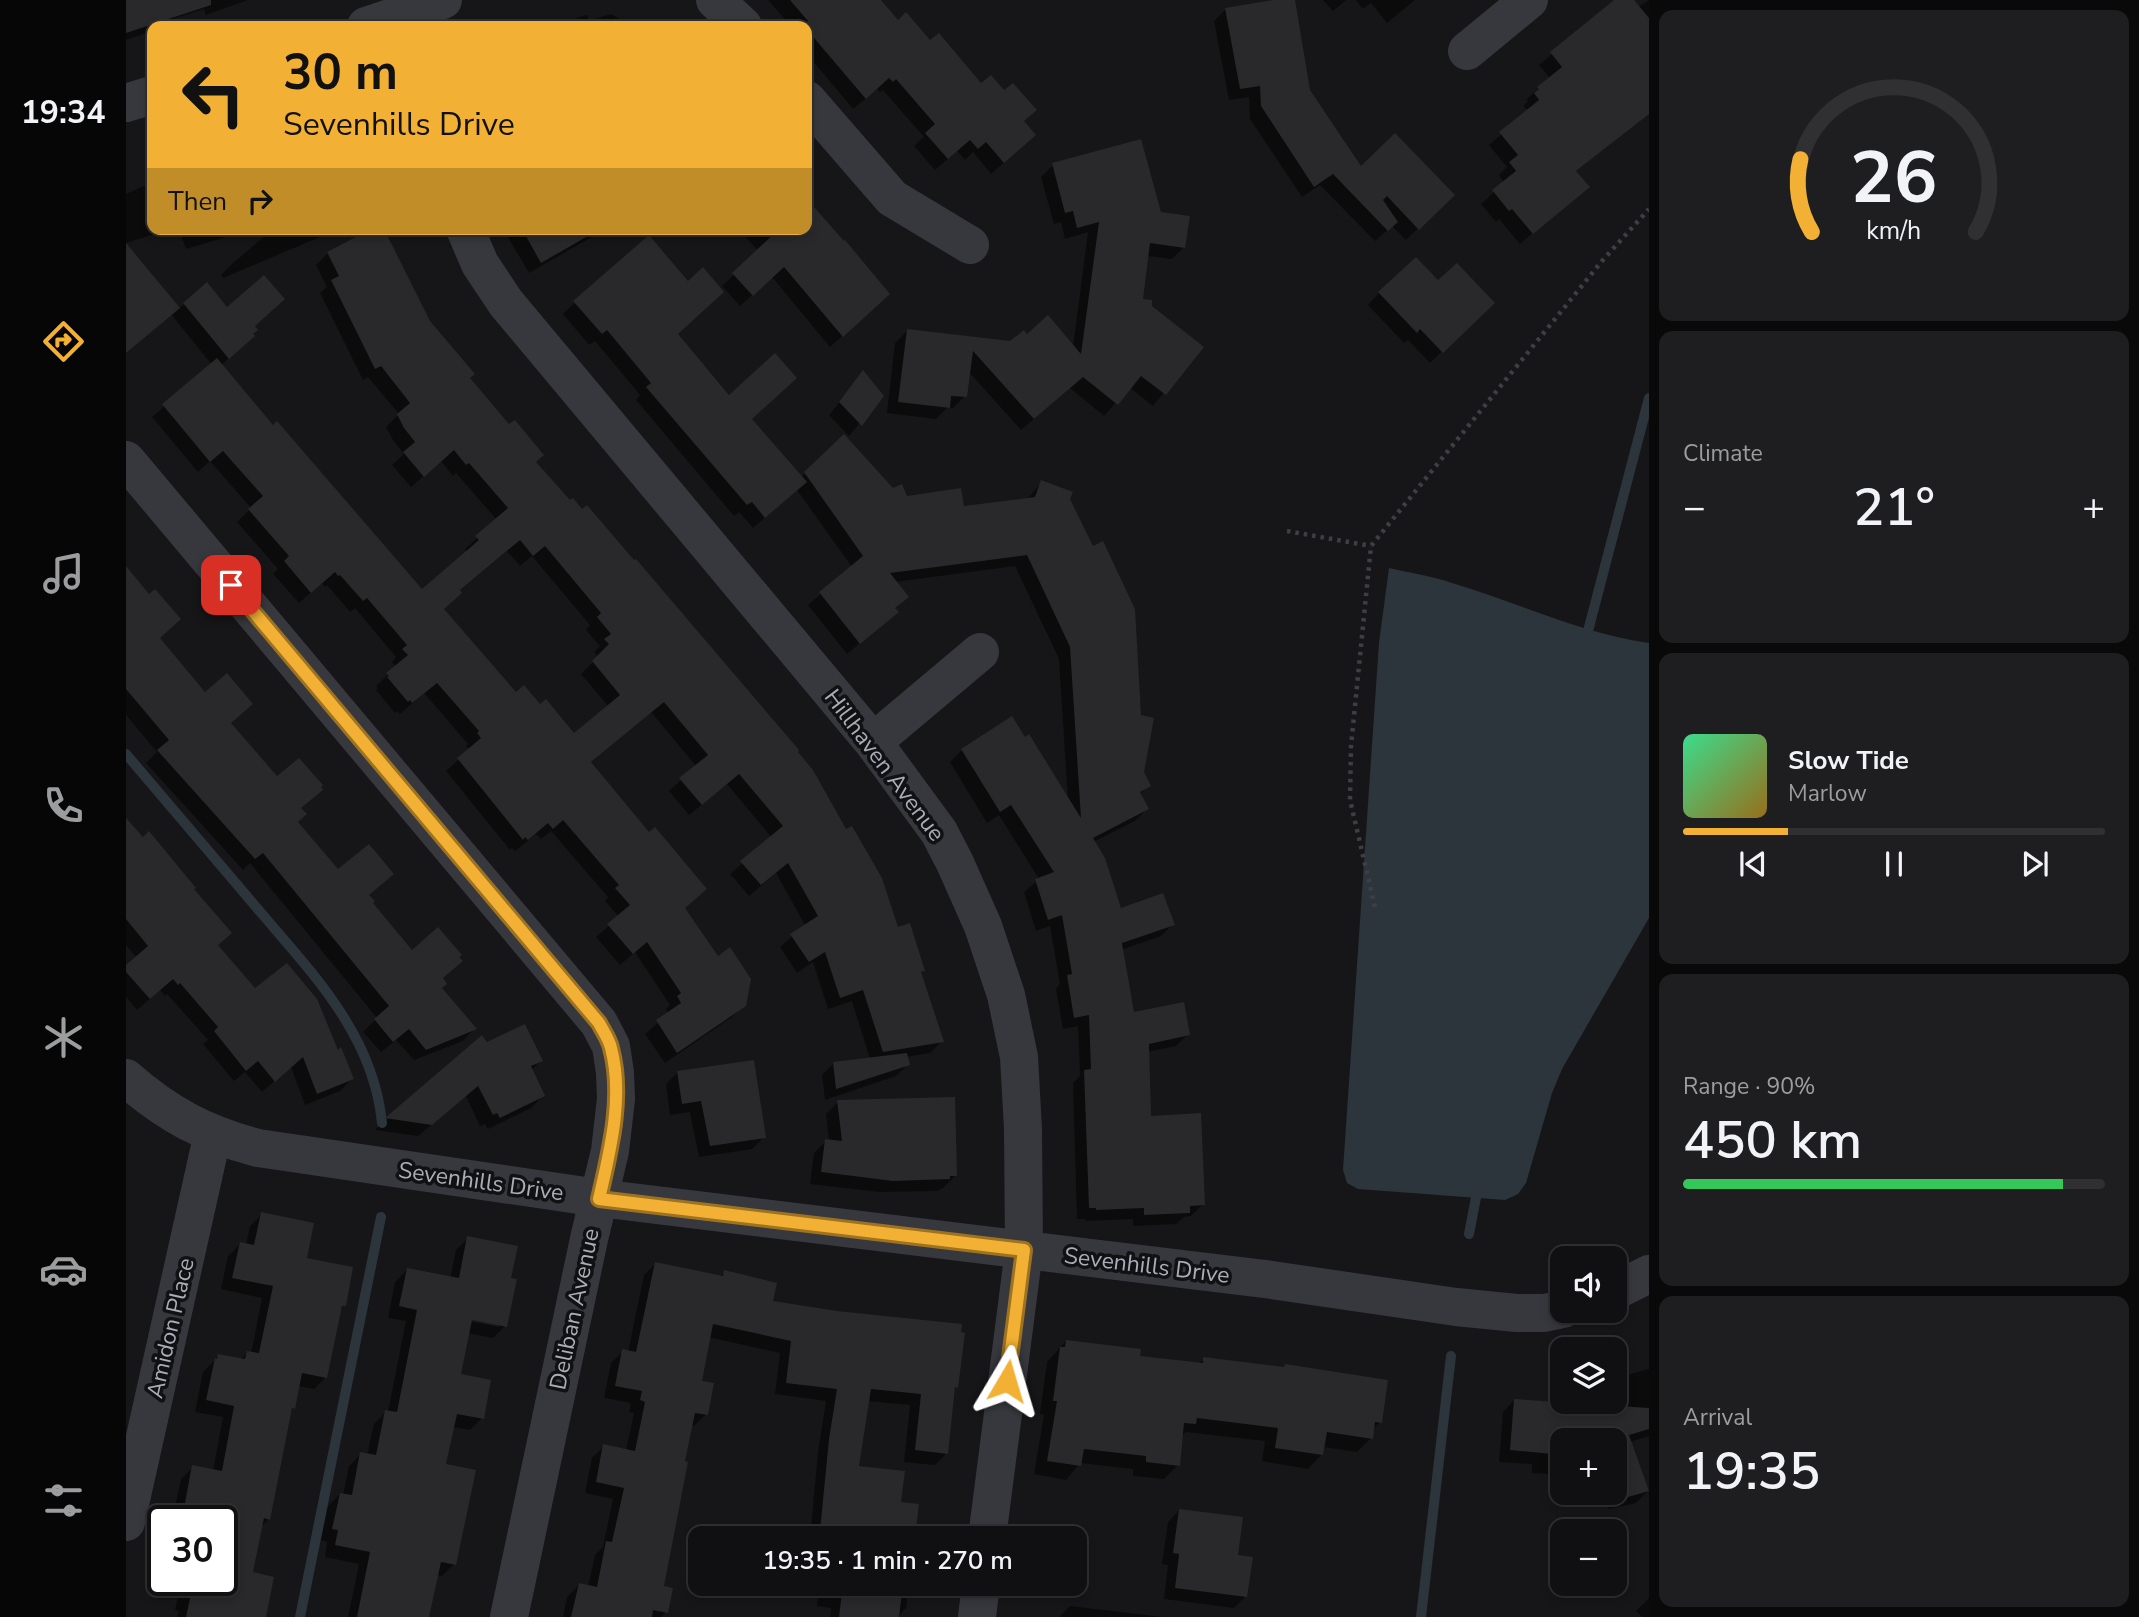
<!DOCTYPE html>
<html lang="en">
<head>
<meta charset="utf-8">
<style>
	body { margin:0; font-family:"Nunito Sans",sans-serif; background:#1e1e20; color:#f1f3f6; height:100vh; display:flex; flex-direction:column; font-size:26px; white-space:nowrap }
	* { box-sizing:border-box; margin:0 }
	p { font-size:23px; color:#9c9d9f }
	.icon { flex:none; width:38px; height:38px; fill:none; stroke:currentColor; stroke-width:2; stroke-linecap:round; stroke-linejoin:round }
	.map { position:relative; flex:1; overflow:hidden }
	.drawer { display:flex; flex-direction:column; gap:10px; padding:10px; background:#09090a; width:490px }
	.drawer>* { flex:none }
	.top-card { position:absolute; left:21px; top:21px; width:665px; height:214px; border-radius:14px; box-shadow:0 4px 10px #0003,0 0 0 2px #303032; background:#f2b134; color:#111; overflow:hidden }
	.controls { position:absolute; left:1424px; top:1246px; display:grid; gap:14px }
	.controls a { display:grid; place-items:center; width:77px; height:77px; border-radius:14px; background:#101012; box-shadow:0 4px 10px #0003,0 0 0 2px #303032; font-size:35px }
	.speed { position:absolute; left:21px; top:1505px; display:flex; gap:14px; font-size:35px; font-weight:700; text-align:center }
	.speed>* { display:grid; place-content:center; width:91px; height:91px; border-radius:50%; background:#101012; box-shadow:0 4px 10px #0003,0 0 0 2px #303032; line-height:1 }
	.speed .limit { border:4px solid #111; border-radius:10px; background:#fff; color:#111 }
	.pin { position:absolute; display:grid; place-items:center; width:60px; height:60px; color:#fff; margin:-30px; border-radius:14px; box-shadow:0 4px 10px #0006 }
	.me { position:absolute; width:77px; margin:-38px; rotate:7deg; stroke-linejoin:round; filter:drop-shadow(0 0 5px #0008) }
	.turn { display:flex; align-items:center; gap:24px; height:147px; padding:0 21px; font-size:32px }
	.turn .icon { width:91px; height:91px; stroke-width:2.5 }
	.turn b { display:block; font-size:49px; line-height:60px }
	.then { display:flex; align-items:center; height:66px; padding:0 21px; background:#0003; gap:14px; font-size:26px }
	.big { font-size:52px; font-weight:600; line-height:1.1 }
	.drawer .tile { flex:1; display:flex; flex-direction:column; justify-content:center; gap:10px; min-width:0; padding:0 24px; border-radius:14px; background:#1e1e20 }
	.drawer .dial { align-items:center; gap:0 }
	.dial svg { height:182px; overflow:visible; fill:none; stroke:#303032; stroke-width:7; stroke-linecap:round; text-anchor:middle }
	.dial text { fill:#f1f3f6; stroke:none }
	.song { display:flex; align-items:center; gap:21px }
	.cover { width:84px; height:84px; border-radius:10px; background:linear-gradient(135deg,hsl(150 70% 55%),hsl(40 70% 35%)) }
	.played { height:7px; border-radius:4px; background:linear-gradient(90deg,#f2b134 25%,#303032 25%) }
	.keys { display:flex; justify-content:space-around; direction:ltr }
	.heat { display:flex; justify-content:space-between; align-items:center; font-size:38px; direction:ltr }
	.charge { height:10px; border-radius:5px; background:linear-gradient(90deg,#34c759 90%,#303032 0) }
	.trip { position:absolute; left:562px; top:1526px; width:399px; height:70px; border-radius:14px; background:#101012; box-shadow:0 4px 10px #0003,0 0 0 2px #303032; font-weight:600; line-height:70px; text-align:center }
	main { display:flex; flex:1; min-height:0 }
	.tabs { display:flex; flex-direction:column; width:126px; justify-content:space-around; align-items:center; background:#060607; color:#9c9d9f }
	.tabs .icon { width:49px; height:49px }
	.tabs .on { color:#f2b134 }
	.tabs b { font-size:32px; color:#f1f3f6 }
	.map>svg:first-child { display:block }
	.water { fill:#2c353c }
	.shadow { fill:#0007; fill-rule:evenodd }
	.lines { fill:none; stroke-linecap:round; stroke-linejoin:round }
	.stream { stroke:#2c353c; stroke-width:10 }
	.building { fill:#29292c; fill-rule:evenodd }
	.path { stroke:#3d3f44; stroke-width:4.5; stroke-dasharray:3.5 5; stroke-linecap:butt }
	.minor { stroke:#37383d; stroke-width:38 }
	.route-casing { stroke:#9d7322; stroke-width:18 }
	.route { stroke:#f2b134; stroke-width:12 }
	.labels { text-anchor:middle; stroke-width:7; stroke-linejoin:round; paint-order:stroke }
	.street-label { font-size:23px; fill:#a8adb8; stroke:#111113 }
</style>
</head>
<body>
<main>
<nav class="tabs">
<b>19:34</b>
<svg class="icon on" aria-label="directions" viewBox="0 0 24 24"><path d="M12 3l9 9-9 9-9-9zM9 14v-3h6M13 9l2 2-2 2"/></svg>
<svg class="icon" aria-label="music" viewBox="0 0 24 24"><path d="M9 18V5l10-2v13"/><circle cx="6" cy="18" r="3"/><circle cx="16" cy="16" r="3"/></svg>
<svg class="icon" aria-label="phone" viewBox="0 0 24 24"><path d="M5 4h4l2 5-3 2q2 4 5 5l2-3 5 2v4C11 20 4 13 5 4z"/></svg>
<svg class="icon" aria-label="climate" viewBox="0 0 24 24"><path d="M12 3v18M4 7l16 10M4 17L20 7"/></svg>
<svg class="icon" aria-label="car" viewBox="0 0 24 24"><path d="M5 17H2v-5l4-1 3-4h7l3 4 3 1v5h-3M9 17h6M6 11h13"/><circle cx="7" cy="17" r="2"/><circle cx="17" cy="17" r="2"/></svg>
<svg class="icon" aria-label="filters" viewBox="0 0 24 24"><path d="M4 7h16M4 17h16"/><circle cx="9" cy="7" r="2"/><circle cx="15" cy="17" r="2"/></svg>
</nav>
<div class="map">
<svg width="1523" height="1617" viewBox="0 0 1523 1617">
	<rect width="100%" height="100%" fill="#161618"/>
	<path class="water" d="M1263,568C1284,573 1306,576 1326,583C1394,603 1452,633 1523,643V918L1436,1069L1426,1093L1400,1183L1392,1194L1379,1200L1232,1189L1221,1183L1217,1170L1253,643Z"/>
	<path class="shadow" d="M0,0H122L80,15L78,9L37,22L33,26H26V31L0,40Z
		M642,0H753L772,22L804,43L896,122V147L865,174L847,152L839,160L831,151L809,170L788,146L798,137L757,90L754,92L751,89L727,109L681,54V26H665Z
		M1158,0H1167L1182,90L1235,169L1326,195L1280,240L1266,226L1249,241L1194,185L1176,197L1124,119L1123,97L1103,100L1088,21L1100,9Z
		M1197,0H1220L1207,11Z
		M1230,0H1289L1261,23L1245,3L1237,9Z
		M1490,0H1506L1512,7L1523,0V88L1519,116L1449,172L1461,187L1394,244L1373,219L1370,222L1355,204L1378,183L1373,175L1381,167L1363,145L1402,111L1397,106L1402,101L1400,100L1424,78L1413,65Z
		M485,14L505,26H424L461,15L463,21Z
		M927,165L1034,213L1058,247L1046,259L1021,256L1015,300L1075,348L1027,406L1003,387L978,416L944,388L895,430L842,371L839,396L827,408H821L810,419L761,413L769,343L781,331L884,343L947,347L962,232L939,239L935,222L928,224L915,177Z
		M26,170V229H45L0,243V194L22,184L20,176Z
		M681,202L717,244L750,306L704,347L646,277L614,306L596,286L632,251L619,236L622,234L618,229H681Z
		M53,229H113L107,235L60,249Z
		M147,229H202L194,237L97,278L95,275L107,263Z
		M253,229L303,322L342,378L770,929L797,971L794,974L816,1041L804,1053L780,1057L782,1064L770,1076L699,1100L696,1075L708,1063L744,1059L726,1001L702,1009L687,962L671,973L654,947L679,925L650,873L623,896L604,874L646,838L601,784L563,815L543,791L570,766L525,712L463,764L618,1005L606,1017L539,1063L519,1034L542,1014L540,1009L544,1005L509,952L494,965L470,937L493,917L479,901L482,897L425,831L415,839L410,834L389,851L386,848L384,850L320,771L343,750L340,746L342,744L298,693L274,714L271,711L269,713L250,690L252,689L250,686L270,667L266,662L270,657L229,608L224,612L201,585L199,587L196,583L173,603L147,574L152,569L111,522L125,508L84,461L72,472L26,417L86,365L45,314L0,353V246L53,309L58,304L101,309L127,327L115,348L95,365L147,427L296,591L341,552L339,549L371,520L330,473L327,476L315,461L285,487L266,465L278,454L267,440L260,427L273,414L242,377L237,380L194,293L201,287L190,265L202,253ZM381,551L394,566L406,556L464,625L460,630L474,646L468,652L472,657L455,674L483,707L448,736L413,706L390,695L316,610L333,591Z
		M377,229H480L403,273Z
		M1312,283L1367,303L1304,363L1282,340L1278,343L1242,305L1253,293Z
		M449,302L550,334L675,477L718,437L767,490L780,498L836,508L902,498L916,482L942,499L1016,773L1023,785L1013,795L1021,809L1009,821L967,842L994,910L1047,924L1035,936L995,950L1007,1014L1062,1034L1050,1046L1021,1052L1024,1118L1077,1204L1065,1216L1058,1217L1050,1224L1007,1226V1219L959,1221V1219H951L947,1083L954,1076L952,1026L937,1029L930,989L934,984L924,926L910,931L898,892L913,879L873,815L861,823L824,762L836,750L886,719L942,801L933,659L889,566L769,582L781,597L768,609L771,612L721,654L682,605L726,567L671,490L627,528L613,512L608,516L510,400L514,395L469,341L463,345L437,314Z
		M737,373L756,396L723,436L703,415Z
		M0,569L32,639L174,809L170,823L212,872L242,896L244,903L286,953L315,979L314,989L348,1029L337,1041L288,1060L270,1040L255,1052L237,1032L251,1018L124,863L117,870L20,763L31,752L0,715Z
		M0,833L66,890L90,946L129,991L211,1053L226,1079L214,1091L179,1105L165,1067L136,1092L119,1072L108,1081L77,1044L82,1040L41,994L39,996L34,990L11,1010L0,997V968L11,958L0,945Z
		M356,1038L361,1044L415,1060L405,1071L417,1096L405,1108L362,1129L359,1124L354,1126L340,1096L292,1136L249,1130Z
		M552,1072L638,1137L626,1149L573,1157L564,1112L544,1115L540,1084Z
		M712,1102L829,1176L817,1188L811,1191L754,1192L684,1184L688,1153L700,1141H703L700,1114Z
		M136,1214L179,1259L218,1305L214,1310L199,1378L188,1389L172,1386L167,1408L163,1412L143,1519L134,1528L125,1574L138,1617H51L53,1611L49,1610L53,1592L33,1588L37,1568V1580H96V1521H46L55,1479L67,1467L87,1471L97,1417L69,1412L77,1372L93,1356L114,1360L121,1353L125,1354L136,1298L95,1289L102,1256L114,1244L120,1245L124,1226Z
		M342,1238L383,1279L379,1326L367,1338L341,1333L333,1376L356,1418L344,1430L327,1427L318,1465L328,1564L316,1576L311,1575L284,1617H222L233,1564L199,1557L201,1542L195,1540L202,1506L214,1494L217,1495L223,1466L235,1454L241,1455L248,1424L260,1412H262L280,1321L262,1318L269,1282L281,1270L324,1279L330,1250ZM337,1317L373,1324V1327L337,1320Z
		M530,1263L594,1277L599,1272L645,1302L831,1387L827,1390L821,1453L809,1465L778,1462L784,1405L741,1401L731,1468L773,1504L791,1506L788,1538H684L692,1452L700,1401L649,1394L654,1353L582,1337L574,1382L580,1414L568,1426L565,1425L535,1587L540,1612L535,1617H437L441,1597L453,1585L462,1587L469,1555L477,1547L487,1499L459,1493L466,1458L478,1446L500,1451L508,1413L503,1412L505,1403L478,1398L485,1363L497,1351L502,1352L518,1275Z
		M940,1341L1012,1357L1072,1364L1078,1359L1254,1422L1246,1430L1245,1438L1231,1452L1197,1447L1196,1454L1182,1469L1136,1461L1139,1441L1060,1432L1055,1437L1052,1465L1038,1479L1007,1476V1469L954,1463L940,1480L908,1474L918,1415L914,1414L921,1362Z
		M1523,1369V1436L1504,1442L1522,1491L1510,1503L1483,1509L1477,1493H1489V1440H1437V1475L1406,1473V1464L1373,1462L1377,1412L1388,1400L1495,1408L1489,1387L1501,1375Z
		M1053,1510L1110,1556L1120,1596L1108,1608L1038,1599L1042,1565L1036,1564L1042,1522Z
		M694,1584H783L780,1608L772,1617H704L705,1608L691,1606Z
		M1523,1598V1617H1516L1510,1611Z
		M944,1606L1037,1617H933Z"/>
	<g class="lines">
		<path class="stream" d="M1462,631L1523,398
			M0,754C42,803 83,852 125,901C181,968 247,1031 256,1123
			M1343,1234L1352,1187
			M174,1617L255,1217
			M1295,1617L1325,1356"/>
	</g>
	<path class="building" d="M0,0H85V5L0,33Z
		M664,0H755L772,20L780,12L804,40L813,33L855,83L865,75L878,90L887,83L911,110L898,121L910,135L878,163L860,142L852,149L844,140L822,159L799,133L809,124L770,79L767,82L763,78L740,99L677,25L682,21Z
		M1147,0H1169L1184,90L1235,166L1269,133L1329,195L1293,230L1261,196L1257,200L1272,222L1262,231L1207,174L1188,187L1135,106L1134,86L1114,89L1099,8Z
		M1488,0H1508L1523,18V114L1450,171L1464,187L1407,234L1386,209L1383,211L1366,190L1390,171L1383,162L1392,155L1373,132L1413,100L1408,93L1413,89L1411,87L1436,67L1424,52Z
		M1015,139L1035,212L1064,216L1059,248L1024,243L1017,299L1026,300V306L1078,347L1040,395L1015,376L992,405L957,377L908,419L847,351L841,397L825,396L824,408L772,402L781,329L884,341L898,330L901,334L922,315L955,354L973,222L951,228L947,211L939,213L926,163Z
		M681,199L718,241L719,240L764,294L717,337L658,267L627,296L606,273L653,229H681Z
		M245,229H258L304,321L349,374L344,378L383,424L389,420L418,455L410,462L444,500L447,498L456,509L461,505L508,560L510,559L673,750L672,752L687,770L720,829L726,826L756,878L772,927L784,923L799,971L795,972L818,1042L757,1052L737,990L714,998L699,952L683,962L664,934L692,916L662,863L635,885L614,861L657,826L613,774L576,805L553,778L582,755L538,702L465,762L523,832L529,827L581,889L559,908L592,956L604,947L625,979L620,1006L551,1053L530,1020L555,1003L551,996L555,993L521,942L507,954L481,924L504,905L489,888L493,885L437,820L427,829L422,823L402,840L399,837L397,840L331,758L355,738L351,733L353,731L311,683L286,703L284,700L282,702L261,677L263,676L260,673L282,655L276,649L281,645L241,598L237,601L214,575L212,576L209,572L185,593L158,561L163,556L122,509L137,496L97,451L84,462L36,404L91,358L147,425L151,421L296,589L353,540L349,536L382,508L343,463L340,465L328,450L298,477L277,452L289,442L278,428L271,414L284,403L255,366L249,369L205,280L213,276L201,252ZM394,540L407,556L419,546L475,613L471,617L485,634L478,639L483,644L466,661L494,695L448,733L420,699L414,704L398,685L390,692L318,609L336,593L334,590Z
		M396,229H474L415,263Z
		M523,235L562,281L577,267L598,292L552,334L603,395L649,353L671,378L626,419L681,482L639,518L626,502L621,505L520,387L525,383L481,330L476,334L447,301Z
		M0,243L54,308L0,353Z
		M1290,257L1312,280L1331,263L1369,303L1317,353L1294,329L1291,333L1252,292Z
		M138,275L159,299L129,326L132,330L127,334L129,336L103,359L57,303L81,282L101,307Z
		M737,370L758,396L736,426L713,402Z
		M718,434L767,488L776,484L781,496L835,488L838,506L909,497L915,480L947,492L944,499L967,546L977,541L1009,609L1015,715L1028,718L1018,772L1025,786L1014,792L1023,809L967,838L979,858L995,908L1037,893L1049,925L996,943L1008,1012L1058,1002L1064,1035L1023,1044L1025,1116L1075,1113L1079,1205L1064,1206V1213L1018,1215V1208L970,1210V1208H963L958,1070L965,1069L963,1015L948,1018L941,975L946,974L936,915L922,920L909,879L928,872L885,805L874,812L835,749L886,716L899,737L903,734L955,818L944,647L901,555L764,573L783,597L769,608L773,612L734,644L693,592L737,556L678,472Z
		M0,566L23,594L29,589L55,619L34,638L79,692L101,673L127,704L105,723L151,776L173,758L197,785L195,787L197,790L175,808L181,814L172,822L212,869L243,844L268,874L243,895L249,901L247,903L286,950L312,927L336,955L333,957L337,961L317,978L321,984L316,988L351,1029L300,1050L283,1029L267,1042L248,1019L263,1006L137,853L129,859L31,750L43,740L0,689Z
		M0,818L17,837L23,831L70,888L68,889L106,933L92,945L129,988L161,963L191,999L212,1050L215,1047L228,1079L191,1094L177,1057L149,1082L132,1061L120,1071L88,1031L92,1027L54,983L52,985L47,979L24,999L0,972V965L22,946L0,919Z
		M399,1024L417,1061L405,1066L419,1096L374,1118L371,1113L367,1115L352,1086L306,1125L259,1118L356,1035L361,1042Z
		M781,1053L784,1065L710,1089L707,1062Z
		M628,1060L640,1138L584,1146L575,1101L556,1104L551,1071Z
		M829,1097L831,1176H824V1179L767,1181L695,1172L699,1139L716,1141L711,1100Z
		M135,1212L188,1223L181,1258L227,1267L220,1306H216L201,1378L176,1373L169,1409L166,1408L144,1520L138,1518L127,1572L148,1577L140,1617H60L68,1580H96V1510L59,1503L66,1465L96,1471L108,1406L80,1400L89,1358L91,1359L92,1354L119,1359L121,1351L133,1353L147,1286L106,1278L114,1242L128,1245Z
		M341,1236L392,1246L385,1278L391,1279L381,1327L346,1320L335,1374L365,1380L358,1419L331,1414L320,1464L350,1470L330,1565L315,1562L303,1617H231L244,1552L209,1545L212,1530L206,1529L214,1493L226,1495L234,1452L250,1455L259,1410L271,1412L291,1310L273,1306L281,1268L333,1278Z
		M529,1262L597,1276L598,1270L651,1283L647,1301L711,1311L836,1324L835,1332L839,1333L832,1388L829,1387L822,1454L789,1450L795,1394L745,1389L733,1466L779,1471L775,1502L793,1504L789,1538H740L694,1531L703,1439L711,1389L660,1383L665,1341L587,1324L576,1381L588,1383L582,1415L569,1413L559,1461L562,1462L538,1586L547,1588L542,1613L527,1610L526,1617H445L453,1583L471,1587L480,1541L486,1542L498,1488L470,1482L477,1444L509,1451L519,1402L514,1400L516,1391L489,1386L496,1349L510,1352Z
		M940,1340L1015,1349L1014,1356L1077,1363V1357L1158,1367L1159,1364L1262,1380L1256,1423L1249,1422L1247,1439L1201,1432L1197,1455L1149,1448L1152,1428L1071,1418L1070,1424L1058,1423L1054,1466L1020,1462V1456L958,1449L955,1466L921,1461L931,1401H927L934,1347H939Z
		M1388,1399L1523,1408V1429L1503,1435L1523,1491L1495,1499L1489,1484V1440H1437V1455L1384,1450Z
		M1053,1509L1117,1517L1112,1555L1127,1557L1121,1597L1049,1588L1053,1554L1047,1553Z
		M717,1584H777L773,1617H713Z"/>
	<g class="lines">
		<path class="path" d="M1161,531L1245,546
			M1249,907L1224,800L1225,746L1245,546L1476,261L1523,209"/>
		<path class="minor" d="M589,0L617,26
			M240,26L317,0
			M1341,51L1403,0
			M681,100L766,198L844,245
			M0,103L26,95
			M339,229L354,264L380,303L747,742L813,832L829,863L857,926L880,995L893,1057L897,1129L898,1250L861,1538
			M0,460L473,1023L485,1046L489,1073L490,1099L484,1151L463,1239L383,1617
			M747,742L854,652
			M0,1078C41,1114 78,1134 132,1148L473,1198L1146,1280L1330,1307L1391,1313H1418L1437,1309
			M1489,1291L1523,1274
			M0,1522L87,1133
			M851,1617L855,1584"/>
	</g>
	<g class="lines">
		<g class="route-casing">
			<path id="route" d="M105,585L473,1023C477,1031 483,1039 485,1048C498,1097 484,1151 473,1199L898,1250L881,1381"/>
		</g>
		<use href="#route" class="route"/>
	</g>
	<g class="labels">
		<g class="street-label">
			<text transform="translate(759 765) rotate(53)" y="8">Hillhaven Avenue</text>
			<text transform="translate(355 1181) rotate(8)" y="8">Sevenhills Drive</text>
			<text transform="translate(1021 1265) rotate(7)" y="8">Sevenhills Drive</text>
			<text transform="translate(448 1309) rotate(-78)" y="8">Deliban Avenue</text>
			<text transform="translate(44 1328) rotate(-77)" y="8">Amidon Place</text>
		</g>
	</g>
</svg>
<div class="controls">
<a><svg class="icon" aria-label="sound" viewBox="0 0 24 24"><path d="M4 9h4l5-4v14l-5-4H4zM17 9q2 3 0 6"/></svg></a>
<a><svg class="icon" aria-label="layers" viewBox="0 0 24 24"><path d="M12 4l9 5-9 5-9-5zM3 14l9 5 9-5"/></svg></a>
<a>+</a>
<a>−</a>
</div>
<div class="speed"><div class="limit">30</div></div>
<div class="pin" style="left:105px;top:585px;background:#d93025"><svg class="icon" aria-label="arrive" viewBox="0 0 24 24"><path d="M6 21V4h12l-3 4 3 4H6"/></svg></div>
<svg class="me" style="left:881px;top:1381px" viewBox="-20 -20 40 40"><path d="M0-17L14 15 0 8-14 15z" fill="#f2b134" stroke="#fff" stroke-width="4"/></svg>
<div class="trip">19:35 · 1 min · 270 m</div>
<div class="top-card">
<div class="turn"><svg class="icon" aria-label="left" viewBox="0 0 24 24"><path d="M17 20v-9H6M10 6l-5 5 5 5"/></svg><div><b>30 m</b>Sevenhills Drive</div></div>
<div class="then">Then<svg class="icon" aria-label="right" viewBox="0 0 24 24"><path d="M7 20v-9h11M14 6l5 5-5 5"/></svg></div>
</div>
</div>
<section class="drawer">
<div class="tile dial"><svg viewBox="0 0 100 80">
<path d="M14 69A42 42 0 1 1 86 69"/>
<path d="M14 69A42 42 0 0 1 9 37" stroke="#f2b134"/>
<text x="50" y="56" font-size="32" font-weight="700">26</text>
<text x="50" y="72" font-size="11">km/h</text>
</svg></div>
<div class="tile"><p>Climate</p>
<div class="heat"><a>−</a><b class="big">21°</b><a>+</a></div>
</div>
<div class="tile">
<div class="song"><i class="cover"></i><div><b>Slow Tide</b><p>Marlow</p></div></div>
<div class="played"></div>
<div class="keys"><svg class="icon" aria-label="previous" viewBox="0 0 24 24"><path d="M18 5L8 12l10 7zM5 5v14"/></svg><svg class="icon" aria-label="pause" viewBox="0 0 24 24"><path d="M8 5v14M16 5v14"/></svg><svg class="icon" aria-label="next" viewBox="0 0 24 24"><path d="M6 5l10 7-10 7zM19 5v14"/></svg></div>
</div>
<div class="tile"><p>Range · 90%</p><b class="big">450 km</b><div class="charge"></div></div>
<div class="tile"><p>Arrival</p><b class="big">19:35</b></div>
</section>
</main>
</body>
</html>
